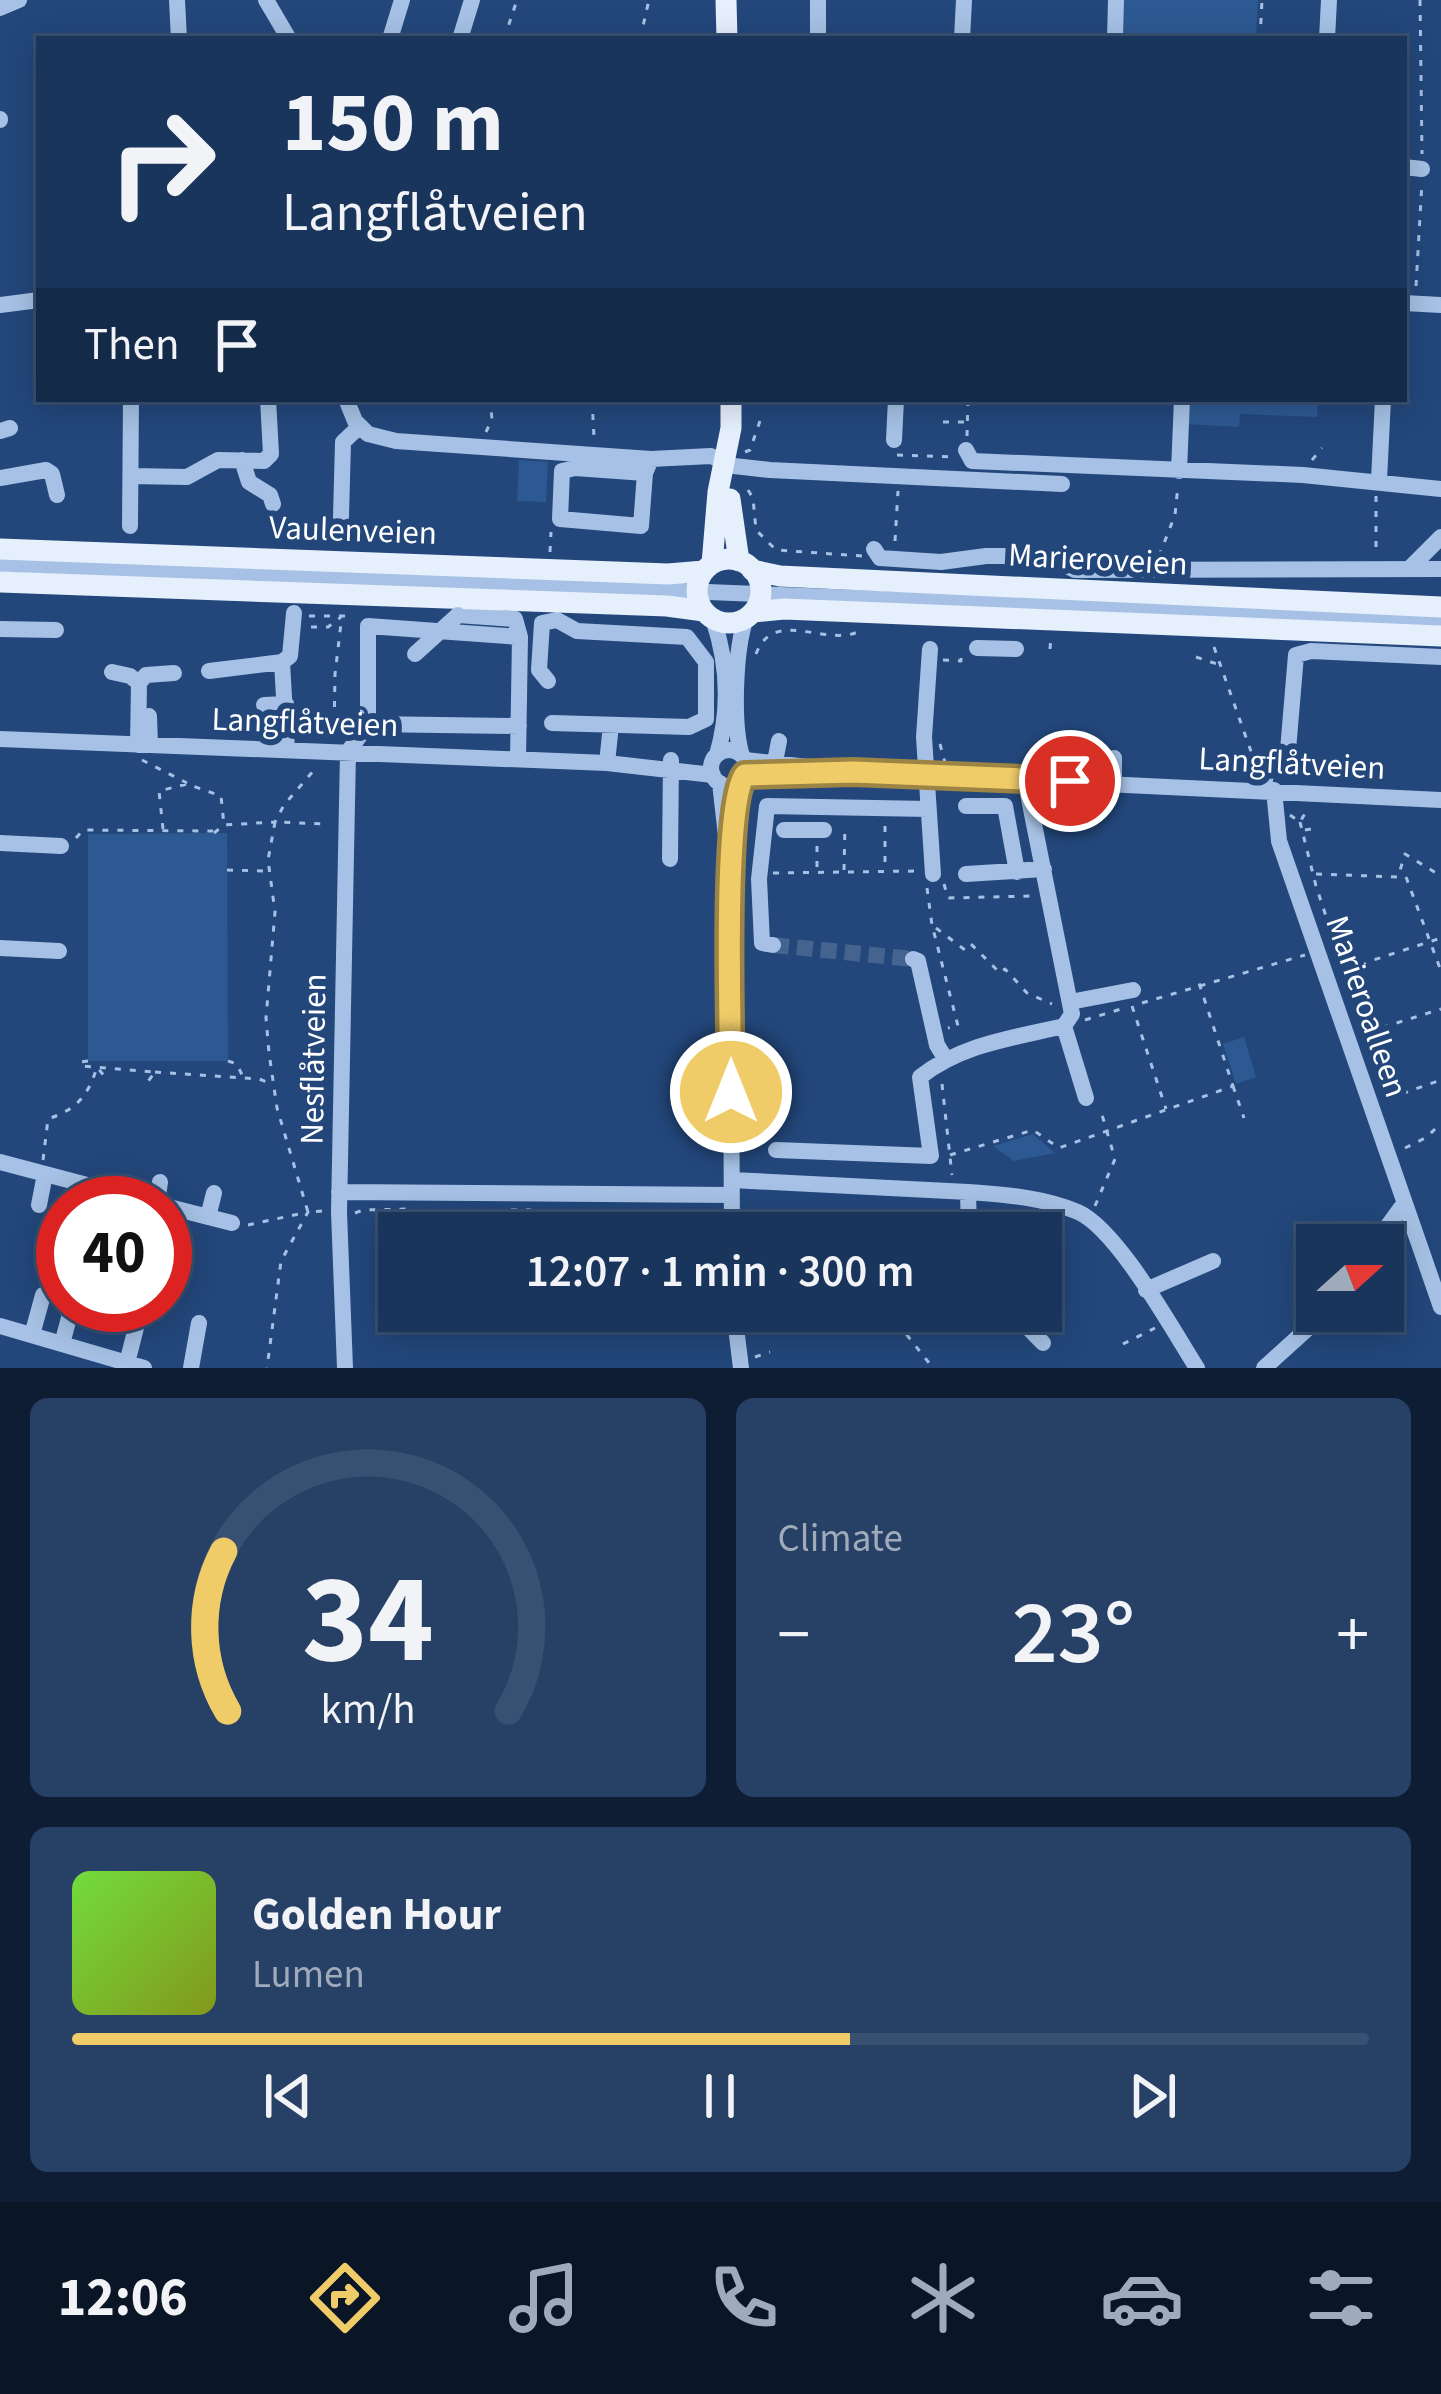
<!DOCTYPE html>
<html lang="en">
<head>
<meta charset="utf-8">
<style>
	body { margin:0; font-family:"Source Sans 3",sans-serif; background:#274065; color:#f1f3f6; height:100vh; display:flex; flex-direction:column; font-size:45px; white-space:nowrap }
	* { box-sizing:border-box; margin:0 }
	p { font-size:39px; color:#9fabbb }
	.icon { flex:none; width:66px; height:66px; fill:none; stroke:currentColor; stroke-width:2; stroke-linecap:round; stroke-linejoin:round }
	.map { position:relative; height:1368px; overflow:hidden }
	.panel { display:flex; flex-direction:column; gap:30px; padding:30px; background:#0e1d33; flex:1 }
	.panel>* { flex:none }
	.guide { position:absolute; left:36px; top:36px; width:1371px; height:366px; border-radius:0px; box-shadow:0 6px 30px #0003,0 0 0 3px #385072; background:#1a355c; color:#f1f3f6; overflow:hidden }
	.needle { width:78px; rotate:69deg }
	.controls { position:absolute; left:1296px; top:1224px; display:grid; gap:24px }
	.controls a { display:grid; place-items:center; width:108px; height:108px; border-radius:0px; background:#1a355c; box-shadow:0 6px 30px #0003,0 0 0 3px #385072; font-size:60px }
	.speed { position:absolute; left:36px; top:1176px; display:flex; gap:24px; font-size:60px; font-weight:700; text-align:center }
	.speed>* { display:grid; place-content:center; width:156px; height:156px; border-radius:50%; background:#1a355c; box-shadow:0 6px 30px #0003,0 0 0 3px #385072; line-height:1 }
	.speed .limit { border:18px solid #d22; background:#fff; color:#111 }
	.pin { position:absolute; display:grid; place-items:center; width:102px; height:102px; color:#fff; margin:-51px; border:6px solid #fff; border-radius:50%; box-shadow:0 3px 12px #0007 }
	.me { position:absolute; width:132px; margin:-66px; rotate:0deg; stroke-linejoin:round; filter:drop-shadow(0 0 9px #0008) }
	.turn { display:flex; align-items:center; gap:42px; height:252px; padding:0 48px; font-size:54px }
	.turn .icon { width:156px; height:156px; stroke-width:2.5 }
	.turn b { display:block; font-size:84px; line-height:102px }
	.then { display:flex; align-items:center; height:114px; padding:0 48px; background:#0003; gap:24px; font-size:45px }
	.big { font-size:90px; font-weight:600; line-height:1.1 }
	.panel .widget { flex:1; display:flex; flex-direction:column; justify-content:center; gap:18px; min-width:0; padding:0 42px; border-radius:18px; background:#274065 }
	.panel .dial { align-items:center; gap:0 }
	.dial svg { height:312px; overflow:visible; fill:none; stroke:#385072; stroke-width:7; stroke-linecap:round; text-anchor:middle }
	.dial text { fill:#f1f3f6; stroke:none }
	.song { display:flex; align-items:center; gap:36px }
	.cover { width:144px; height:144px; border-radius:18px; background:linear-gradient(135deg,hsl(100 70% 55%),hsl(70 70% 35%)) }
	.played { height:12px; border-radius:6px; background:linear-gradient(90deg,#f0cc69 60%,#385072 60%) }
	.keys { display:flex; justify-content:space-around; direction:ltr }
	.heat { display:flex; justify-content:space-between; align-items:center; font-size:66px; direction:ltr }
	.panel .tiles { flex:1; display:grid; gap:30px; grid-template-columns:1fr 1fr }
	.widget:last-child { grid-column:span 2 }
	.trip { position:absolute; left:378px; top:1212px; width:684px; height:120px; border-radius:0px; background:#1a355c; box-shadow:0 6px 30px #0003,0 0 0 3px #385072; font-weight:600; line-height:120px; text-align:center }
	.tab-bar { display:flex; height:192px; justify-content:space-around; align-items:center; background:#0a1525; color:#9fabbb }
	.tab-bar .icon { width:84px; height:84px }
	.tab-bar .active { color:#f0cc69 }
	.tab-bar b { font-size:54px; color:#f1f3f6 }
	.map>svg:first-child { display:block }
	.green { fill:#2d5992 }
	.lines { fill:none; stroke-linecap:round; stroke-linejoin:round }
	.minor-tunnel { stroke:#44638f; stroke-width:16; stroke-dasharray:16 8; stroke-linecap:butt }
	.path { stroke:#a6c1e5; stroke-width:3; stroke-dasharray:6 9; stroke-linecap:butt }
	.minor { stroke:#a6c1e5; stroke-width:16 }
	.major { stroke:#e6effc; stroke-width:21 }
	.minor-bridge { stroke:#a6c1e5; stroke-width:16 }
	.route-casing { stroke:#9c8544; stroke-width:30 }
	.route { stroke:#f0cc69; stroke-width:21 }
	.labels { text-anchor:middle; stroke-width:12; stroke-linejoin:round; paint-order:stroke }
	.street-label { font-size:33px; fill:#fff; stroke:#23477b }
</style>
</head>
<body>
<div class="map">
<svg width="1441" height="1368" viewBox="0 0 1441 1368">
	<rect width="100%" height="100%" fill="#23477b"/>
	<path class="green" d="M1124,0H1258L1256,39L1123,38Z
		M1187,399H1318L1317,417L1240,414L1239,427L1186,424Z
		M519,460L548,462L546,502L517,501Z
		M227,833L228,1061H88V834Z
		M1244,1037L1256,1077L1236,1084L1223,1044Z
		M1033,1134L1055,1153L1014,1161L993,1146Z"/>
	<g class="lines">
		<path class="minor-tunnel" d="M773,945L913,959"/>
		<path class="path" d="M1420,0L1422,154
			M504,39L517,0
			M640,39L649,0
			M1260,39L1262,0
			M1416,286L1422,182
			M411,399L469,401
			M592,399L594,437
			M943,422H965
			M486,432L492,419L490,399
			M967,436L968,399
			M745,452L750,450L761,418
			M897,455L953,457
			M1312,460L1322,448
			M748,490L753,498L756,530L776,550L862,556
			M1376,496V552
			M350,527L383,545
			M895,541L898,491
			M550,552L551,532
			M1159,556L1175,515L1178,485
			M309,616H353
			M311,627H328L341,617
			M1214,647L1253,757
			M1050,649L1051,636
			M756,654C774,605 831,651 863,629
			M1196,657L1217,664
			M943,660L961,661V652
			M334,737L335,674L342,615
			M940,744L945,763
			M142,760L187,783
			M1290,815L1300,822L1307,810
			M1300,822L1316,886L1387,1101
			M885,826V870
			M163,829L159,791L187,784L221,796L224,825
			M1305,830L1317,828
			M214,833L224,825L275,822L284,805L315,769
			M76,838L83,830L213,831
			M817,846V873
			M227,870L267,871
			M844,870L845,825
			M773,873L919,871
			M1316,874L1398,877L1405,854L1441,876
			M1406,877L1441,971
			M944,884L948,898L1031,896
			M927,888L932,925L958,1026L948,1028
			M936,928L965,950L971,944L1000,973L1005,969L1027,993L1052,1004
			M1346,969L1441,938
			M1142,1003L1305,955
			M1132,1006L1166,1109
			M1085,1020L1121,1009
			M1368,1032L1441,1009
			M88,1061L81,1062V1066L155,1072L146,1084
			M228,1061L237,1064L242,1075
			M155,1072L259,1079L272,1084
			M942,1084L952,1175
			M1233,1086L1244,1118
			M1387,1092H1407L1441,1080
			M1405,1148L1427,1137L1441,1123
			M950,1155L1033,1130L1059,1148L1233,1086L1199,983
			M43,1160L48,1119C77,1109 88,1096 97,1067L105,1077
			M1095,1206L1115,1159L1100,1108
			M511,1210H531
			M322,1211L308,1212L277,1108L269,1053L266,1018L275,912L268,860L275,822L328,824
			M355,1213L363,1210L411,1209
			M248,1225L308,1212L281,1261L267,1368
			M875,1233L877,1205
			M888,1311L933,1368
			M1123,1344L1155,1328
			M755,1357L770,1352"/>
		<path class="minor" d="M177,0L179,39
			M266,0L289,39
			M818,0V39
			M0,8L19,0
			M390,39L402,0
			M460,39L472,0
			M962,39L964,0
			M1115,39L1116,0
			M1327,39L1329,0
			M0,119V120
			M1404,167L1422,169
			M1404,303L1441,305
			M0,305L39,300
			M346,399L355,421L368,434L396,441L651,459L711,456L734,466L770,470L1062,484
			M0,431L10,428
			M894,440L896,399
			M966,450L972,461L1303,475L1441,489
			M242,460L249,482L270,495L273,504
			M1179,471L1182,399
			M645,473L575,468L562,471L560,519L641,526L645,473L651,459
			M131,476L187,477L218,460L264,461L271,454L268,399
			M0,478L46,470L52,474L57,495
			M1379,480L1383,399
			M341,517L343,442L360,426
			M130,526L131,399
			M874,549L880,558L941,562L986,556H1046L1075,570L1441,569
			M0,564L1441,621
			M1410,568L1441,537
			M458,615L515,619L520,637
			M713,619C728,663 730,710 717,755
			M0,629L56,630
			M977,648L1016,649
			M930,649L924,737L933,874
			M209,671L282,662
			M112,672L130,676L139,683
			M548,681L539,670L542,623L557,620L577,631L687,637L706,662V719L689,727L552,723
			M264,705L286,704
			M149,716L150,745
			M368,724L519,726
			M0,739L607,763L713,775
			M138,745L139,683L146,675L174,673
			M287,750L282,662L290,656L294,613
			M711 768a18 18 0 1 1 36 0a18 18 0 1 1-36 0Z
			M348,752L368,724V626L520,637L518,759
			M742,756C732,724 735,649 746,618
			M1114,758V783
			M745,760L853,772L1441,800
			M607,763L611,725
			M773,772L779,741
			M1025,779L1072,1014L1064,1026L1086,1098
			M720,783L730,871L732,1233
			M1264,790L1267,762H1287L1296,655L1311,651L1441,657
			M1274,790L1279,841L1441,1307
			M966,806H1005L1017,872
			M784,830H824
			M734,834L737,784
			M0,843L61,846
			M670,859L671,760
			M966,874L1044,869
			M773,945L762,943L759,879L767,806L928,809
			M0,948L59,951
			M913,959L918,961L937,1045L945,1058
			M1070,1002L1133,990
			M776,1150L931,1156L920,1077C962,1044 1013,1038 1064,1026
			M0,1162L155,1203
			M732,1180L968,1192
			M339,1192L732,1195
			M157,1203L160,1182
			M39,1205L45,1174
			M165,1206L232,1223
			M208,1217L214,1193
			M969,1233L968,1192C1006,1195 1043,1197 1078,1212C1118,1230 1172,1329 1197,1368
			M1374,1245L1403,1205
			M1146,1290L1213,1261
			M734,1311L741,1368
			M1012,1311L1043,1343
			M0,1326L144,1368
			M32,1335L43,1295
			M62,1344L70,1314
			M127,1363L139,1316
			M191,1368L199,1323
			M345,1368L339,1212L348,752
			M1264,1368L1327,1311"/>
		<path class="major" d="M726,0L727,39
			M730,499L739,561
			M0,549L668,574L704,571
			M697 591a32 32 0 1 1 64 0a32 32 0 1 1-64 0Z
			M712,564L718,492L731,428V399
			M752,570L780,576L1441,607
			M0,582L667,606L704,611
			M753,612L784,609L1441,636"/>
		<path class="minor-bridge" d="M415,654L458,615"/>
	</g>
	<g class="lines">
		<g class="route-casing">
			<path id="route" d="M731,1092C731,1040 722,803 745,775L853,772L1070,781"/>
		</g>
		<use href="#route" class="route"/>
	</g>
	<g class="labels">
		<g class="street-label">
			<text transform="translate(353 529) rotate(2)" y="12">Vaulenveien</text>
			<text transform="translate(1098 558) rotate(3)" y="12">Marieroveien</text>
			<text transform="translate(305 721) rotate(2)" y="12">Langflåtveien</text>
			<text transform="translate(1292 762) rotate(3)" y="12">Langflåtveien</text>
			<text transform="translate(1368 1006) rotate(71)" y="12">Marieroalleen</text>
			<text transform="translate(312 1059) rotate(-89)" y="12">Nesflåtveien</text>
		</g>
	</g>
</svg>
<div class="controls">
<a><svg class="needle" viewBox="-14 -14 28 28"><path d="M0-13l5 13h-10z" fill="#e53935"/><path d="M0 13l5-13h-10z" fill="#9fabbb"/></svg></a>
</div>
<div class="speed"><div class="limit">40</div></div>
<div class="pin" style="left:1070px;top:781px;background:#d93025"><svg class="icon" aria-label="arrive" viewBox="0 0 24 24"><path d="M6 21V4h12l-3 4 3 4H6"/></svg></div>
<svg class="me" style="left:731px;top:1092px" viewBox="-20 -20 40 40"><circle r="17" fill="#f0cc69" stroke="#fff" stroke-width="3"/><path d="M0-11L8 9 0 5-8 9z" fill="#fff"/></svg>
<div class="trip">12:07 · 1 min · 300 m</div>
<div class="guide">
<div class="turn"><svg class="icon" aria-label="right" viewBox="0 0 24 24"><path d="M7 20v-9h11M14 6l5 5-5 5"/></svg><div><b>150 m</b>Langflåtveien</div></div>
<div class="then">Then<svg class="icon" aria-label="arrive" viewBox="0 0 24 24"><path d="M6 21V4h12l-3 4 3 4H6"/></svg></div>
</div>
</div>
<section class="panel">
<div class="tiles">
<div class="widget dial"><svg viewBox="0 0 100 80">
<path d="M14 69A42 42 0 1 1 86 69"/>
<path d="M14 69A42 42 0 0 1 13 28" stroke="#f0cc69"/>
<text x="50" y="56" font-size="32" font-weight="700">34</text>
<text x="50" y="72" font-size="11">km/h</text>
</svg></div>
<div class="widget"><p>Climate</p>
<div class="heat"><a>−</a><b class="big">23°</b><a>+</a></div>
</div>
<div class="widget">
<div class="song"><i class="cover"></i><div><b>Golden Hour</b><p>Lumen</p></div></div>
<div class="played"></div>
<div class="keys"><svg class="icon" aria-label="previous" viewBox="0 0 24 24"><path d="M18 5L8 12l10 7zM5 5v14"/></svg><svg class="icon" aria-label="pause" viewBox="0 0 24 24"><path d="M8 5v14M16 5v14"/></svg><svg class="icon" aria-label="next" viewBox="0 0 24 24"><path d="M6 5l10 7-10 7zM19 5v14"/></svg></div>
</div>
</div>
</section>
<nav class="tab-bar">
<b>12:06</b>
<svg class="icon active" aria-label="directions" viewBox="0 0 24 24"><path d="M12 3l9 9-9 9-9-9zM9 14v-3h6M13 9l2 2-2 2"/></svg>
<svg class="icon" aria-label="music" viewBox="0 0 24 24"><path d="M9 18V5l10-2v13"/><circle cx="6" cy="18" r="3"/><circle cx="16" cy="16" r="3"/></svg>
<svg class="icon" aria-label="phone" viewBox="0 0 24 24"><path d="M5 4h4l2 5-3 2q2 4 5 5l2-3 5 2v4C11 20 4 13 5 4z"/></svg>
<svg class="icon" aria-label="climate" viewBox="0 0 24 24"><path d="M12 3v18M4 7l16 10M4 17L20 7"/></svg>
<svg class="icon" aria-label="car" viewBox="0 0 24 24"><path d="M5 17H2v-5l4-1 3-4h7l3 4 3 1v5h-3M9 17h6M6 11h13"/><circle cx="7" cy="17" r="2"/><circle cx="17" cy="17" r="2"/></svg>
<svg class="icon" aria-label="filters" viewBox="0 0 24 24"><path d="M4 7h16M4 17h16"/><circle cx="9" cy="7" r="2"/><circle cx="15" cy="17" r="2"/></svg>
</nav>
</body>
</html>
